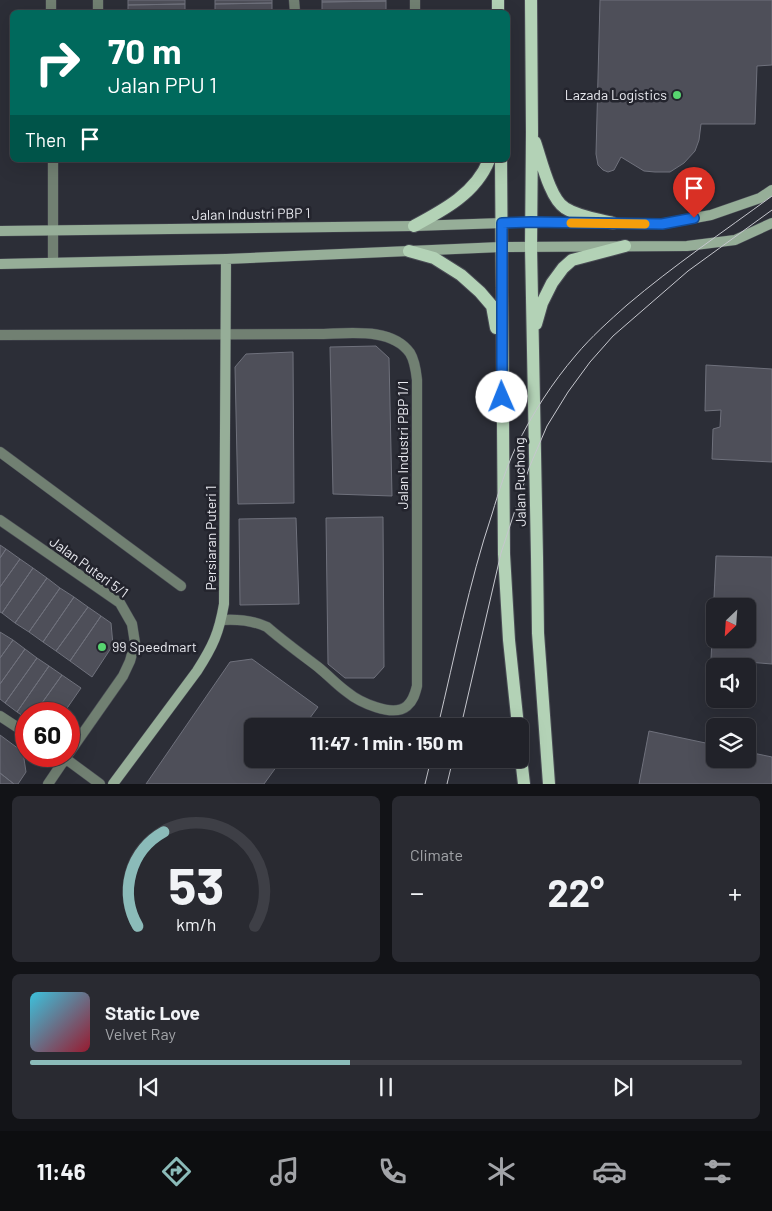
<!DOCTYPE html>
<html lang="en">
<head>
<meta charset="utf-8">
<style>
	body { margin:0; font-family:Barlow,sans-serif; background:#292a31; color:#f1f3f6; height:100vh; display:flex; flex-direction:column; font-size:19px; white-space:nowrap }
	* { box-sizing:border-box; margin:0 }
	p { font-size:16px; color:#a2a4a8 }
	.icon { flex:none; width:28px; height:28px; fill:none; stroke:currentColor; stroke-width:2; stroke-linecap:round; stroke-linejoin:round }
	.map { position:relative; height:784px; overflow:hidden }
	.drawer { display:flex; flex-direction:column; gap:12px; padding:12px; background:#121317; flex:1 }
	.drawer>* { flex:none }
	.hud { position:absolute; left:10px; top:10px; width:500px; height:152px; border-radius:8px; box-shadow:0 5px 20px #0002,0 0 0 1px #3e3f46; background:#00695c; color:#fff; overflow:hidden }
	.needle { width:32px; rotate:205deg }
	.fabs { position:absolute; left:706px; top:598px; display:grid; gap:10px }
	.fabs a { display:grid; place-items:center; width:50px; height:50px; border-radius:8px; background:#212229; box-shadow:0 5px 20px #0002,0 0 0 1px #3e3f46; font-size:25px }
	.speed { position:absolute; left:15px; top:702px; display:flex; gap:10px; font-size:25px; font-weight:700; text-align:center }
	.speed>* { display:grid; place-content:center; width:65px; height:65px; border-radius:50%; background:#212229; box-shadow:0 5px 20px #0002,0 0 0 1px #3e3f46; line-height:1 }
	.speed .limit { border:8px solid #d22; background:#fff; color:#111 }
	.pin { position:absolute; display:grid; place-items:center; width:42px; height:42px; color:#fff; margin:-51px -21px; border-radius:50% 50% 50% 0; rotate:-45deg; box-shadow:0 0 5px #0007 }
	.pin .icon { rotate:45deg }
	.me { position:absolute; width:55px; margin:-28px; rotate:359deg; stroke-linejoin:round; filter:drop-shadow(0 0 4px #0008) }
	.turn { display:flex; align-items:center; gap:18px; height:105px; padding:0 15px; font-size:22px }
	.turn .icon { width:65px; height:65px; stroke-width:2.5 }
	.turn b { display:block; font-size:35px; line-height:42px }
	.then { display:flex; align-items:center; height:48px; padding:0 15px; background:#0003; gap:10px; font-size:19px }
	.big { font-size:38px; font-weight:700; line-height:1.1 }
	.drawer .card { flex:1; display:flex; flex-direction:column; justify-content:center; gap:8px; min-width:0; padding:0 18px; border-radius:8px; background:#292a31 }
	.drawer .dial { align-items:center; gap:0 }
	.dial svg { height:130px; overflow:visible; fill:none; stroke:#3e3f46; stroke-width:7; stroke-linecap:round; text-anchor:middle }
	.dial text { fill:#f1f3f6; stroke:none }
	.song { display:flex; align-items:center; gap:15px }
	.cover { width:60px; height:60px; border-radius:8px; background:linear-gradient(135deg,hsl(190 70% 55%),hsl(350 70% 35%)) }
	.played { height:5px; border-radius:2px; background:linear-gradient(90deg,#8bbbb9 45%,#3e3f46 45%) }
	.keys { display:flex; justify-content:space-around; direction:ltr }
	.heat { display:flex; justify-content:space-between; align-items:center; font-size:28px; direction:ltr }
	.drawer .tiles { flex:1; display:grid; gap:12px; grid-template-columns:1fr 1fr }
	.card:last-child { grid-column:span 2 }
	.trip { position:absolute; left:244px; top:718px; width:285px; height:50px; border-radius:8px; background:#212229; box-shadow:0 5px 20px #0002,0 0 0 1px #3e3f46; font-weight:700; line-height:50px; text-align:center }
	.tab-bar { display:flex; height:80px; justify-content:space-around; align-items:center; background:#0d0e10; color:#a2a4a8 }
	.tab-bar .icon { width:35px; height:35px }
	.tab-bar .current { color:#8bbbb9 }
	.tab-bar b { font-size:22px; color:#f1f3f6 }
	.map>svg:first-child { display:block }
	.building { fill:#4e4f59; stroke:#6f717c; fill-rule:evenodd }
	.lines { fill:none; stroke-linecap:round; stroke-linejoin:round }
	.street-casing { stroke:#4a4c55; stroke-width:11 }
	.secondary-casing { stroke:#4a4c55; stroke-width:11 }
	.primary-casing { stroke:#4a4c55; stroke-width:14 }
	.street { stroke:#718072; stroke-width:10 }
	.secondary { stroke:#96ae98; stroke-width:10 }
	.primary { stroke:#b3d2b6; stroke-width:12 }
	.tram { stroke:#c6c7ce; stroke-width:1 }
	.route-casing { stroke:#114b97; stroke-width:12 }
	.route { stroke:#1a73e8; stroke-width:9 }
	.slow { stroke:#f59e0b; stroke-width:9 }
	.poi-dot { fill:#57d570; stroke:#23242d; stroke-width:2 }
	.labels { text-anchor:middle; stroke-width:5; stroke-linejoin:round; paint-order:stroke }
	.poi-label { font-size:14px; fill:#e9eaf0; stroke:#23242d; text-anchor:end }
	.street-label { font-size:14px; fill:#e9eaf0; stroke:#23242d }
</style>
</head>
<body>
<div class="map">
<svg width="772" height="784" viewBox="0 0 772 784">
	<rect width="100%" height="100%" fill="#2c2e37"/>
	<path class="building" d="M128,0H185V4L128,5Z
		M215,0H272V3L215,4Z
		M322,0H386V1L322,2Z
		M600,0H772V65L757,66L755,124H701L699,140L695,151L684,163L670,172H655L644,171L621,157L614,170L608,172L603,170L598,165L596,154Z
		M386,1V12H322V2Z
		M272,3V12H215V4Z
		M185,4V12H128V5Z
		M376,346L389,358L392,496L333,494L330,347Z
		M293,352L294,503L238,504L235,367L246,354Z
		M706,365L772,369V462L712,459L713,429L720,427L721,410L705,411Z
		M383,517L384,667L374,678H345L328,664L326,518Z
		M296,518L299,604L240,605L239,519Z
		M0,545L6,549L0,558Z
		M6,549L20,559L0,587V558Z
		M716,556L772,557V664L711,659ZM715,606H748V639H715Z
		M20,559L33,568L2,613L0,612V587Z
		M33,568L47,578L15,623L2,613Z
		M47,578L60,588L29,632L15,623Z
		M60,588L74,597L43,642L29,632Z
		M74,597L88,607L56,651L43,642Z
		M88,607L101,616L70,661L56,651Z
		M101,616L111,623L113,645L92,677L70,661Z
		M0,632L13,640L0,658Z
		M13,640L25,649L0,684V658Z
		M25,649L37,658L5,703L0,699V684Z
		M37,658L49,666L17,712L5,703Z
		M252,659L318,707L304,726H252V759H282L264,784H146L230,662Z
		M49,666L62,675L34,714H26V718L17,712Z
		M62,675L81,688L63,714H34Z
		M649,731L715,745V759H748V752L772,757V784H639Z
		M0,735L23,752L26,772L18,784H14L0,773Z
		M0,773L14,784H0Z"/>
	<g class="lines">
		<g class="street-casing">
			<path id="street" d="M51,0V12
				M98,0V12
				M294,0L295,12
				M415,0V12
				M53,160V262
				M0,335L317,334C346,334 391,326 410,353C415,361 416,371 417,380V686C415,694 413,701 407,706C393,718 359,702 347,692C337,685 328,675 318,667C301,654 283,641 267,627C252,620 238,619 222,620
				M0,452L181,586
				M0,520L120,603L132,624L135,643L130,661L123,676L69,753
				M0,716L26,733
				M62,756L100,784
				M48,784L67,756"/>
		</g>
		<g class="secondary-casing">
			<path id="secondary" d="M0,231L414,226L531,222L662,224L711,215L760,198L772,190
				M0,264L226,259L501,247L687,246L735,240L772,223
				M113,784L197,671C213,646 219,633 224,604L226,259"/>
		</g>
		<g class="primary-casing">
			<path id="primary" d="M498,0V12
				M531,0L532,132L531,247L537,557L538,633L549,784
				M535,142C541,159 550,199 565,208C579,217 598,219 613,223
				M501,160L504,554L509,640L518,726
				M414,226C444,210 476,193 489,160
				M409,251L434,258L461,275L480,292L492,306L496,328
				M536,324L542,303L552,283L563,268L572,260L625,246
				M520,749L524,784"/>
		</g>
		<use href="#street" class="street"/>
		<use href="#secondary" class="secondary"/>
		<use href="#primary" class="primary"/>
		<path class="tram" d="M438,726C455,655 469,583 492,514C499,491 506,468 516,447C532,414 552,383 576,355C591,337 609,321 627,305C673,266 723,232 772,196
			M461,726L501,553L529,468L547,426L568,392L590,362L613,336L688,271L772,210
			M425,784L431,759
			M447,784L453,759"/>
	</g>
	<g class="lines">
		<g class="route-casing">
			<path id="route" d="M502,397V223L531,222L662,224L694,218"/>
		</g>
		<use href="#route" class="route"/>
		<path class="slow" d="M571,223L645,224"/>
	</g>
	<g class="poi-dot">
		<circle cx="677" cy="95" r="5"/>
		<circle cx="102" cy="647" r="5"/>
	</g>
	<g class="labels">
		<g class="poi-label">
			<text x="667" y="100">Lazada Logistics</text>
			<text x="112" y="652" text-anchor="start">99 Speedmart</text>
		</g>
		<g class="street-label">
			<text transform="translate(251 214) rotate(-1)" y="5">Jalan Industri PBP 1</text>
			<text transform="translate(403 445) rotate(-90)" y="5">Jalan Industri PBP 1/1</text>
			<text transform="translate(520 482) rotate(-91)" y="5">Jalan Puchong</text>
			<text transform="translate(211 538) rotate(-90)" y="5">Persiaran Puteri 1</text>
			<text transform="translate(89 567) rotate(36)" y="5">Jalan Puteri 5/1</text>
		</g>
	</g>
</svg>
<div class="fabs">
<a><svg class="needle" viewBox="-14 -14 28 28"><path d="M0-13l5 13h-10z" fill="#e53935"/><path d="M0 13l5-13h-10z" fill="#a2a4a8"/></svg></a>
<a><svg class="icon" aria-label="sound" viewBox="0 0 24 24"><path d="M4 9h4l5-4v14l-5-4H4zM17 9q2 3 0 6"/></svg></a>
<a><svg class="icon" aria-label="layers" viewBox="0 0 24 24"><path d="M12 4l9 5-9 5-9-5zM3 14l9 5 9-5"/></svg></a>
</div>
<div class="speed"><div class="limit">60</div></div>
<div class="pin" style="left:694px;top:218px;background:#d93025"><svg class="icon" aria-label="arrive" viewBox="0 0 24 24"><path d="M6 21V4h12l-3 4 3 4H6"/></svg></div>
<svg class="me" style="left:502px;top:397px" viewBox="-20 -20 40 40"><circle r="19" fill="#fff"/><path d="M0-13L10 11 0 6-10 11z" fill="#1a73e8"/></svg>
<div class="trip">11:47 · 1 min · 150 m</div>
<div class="hud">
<div class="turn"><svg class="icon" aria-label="right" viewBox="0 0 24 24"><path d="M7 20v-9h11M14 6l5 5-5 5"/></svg><div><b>70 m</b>Jalan PPU 1</div></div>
<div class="then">Then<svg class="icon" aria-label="arrive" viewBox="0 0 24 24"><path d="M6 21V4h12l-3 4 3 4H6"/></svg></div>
</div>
</div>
<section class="drawer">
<div class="tiles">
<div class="card dial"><svg viewBox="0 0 100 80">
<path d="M14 69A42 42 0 1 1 86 69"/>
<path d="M14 69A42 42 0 0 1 30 11" stroke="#8bbbb9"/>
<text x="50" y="56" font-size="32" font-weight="700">53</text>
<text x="50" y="72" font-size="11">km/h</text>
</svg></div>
<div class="card"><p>Climate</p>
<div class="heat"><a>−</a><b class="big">22°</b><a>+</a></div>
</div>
<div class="card">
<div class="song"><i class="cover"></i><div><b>Static Love</b><p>Velvet Ray</p></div></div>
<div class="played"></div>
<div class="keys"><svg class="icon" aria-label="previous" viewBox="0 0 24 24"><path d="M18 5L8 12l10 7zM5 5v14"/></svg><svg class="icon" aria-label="pause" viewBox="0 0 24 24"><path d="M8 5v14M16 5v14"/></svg><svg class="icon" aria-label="next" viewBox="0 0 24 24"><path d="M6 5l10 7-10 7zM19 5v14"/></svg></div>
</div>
</div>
</section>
<nav class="tab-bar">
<b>11:46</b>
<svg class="icon current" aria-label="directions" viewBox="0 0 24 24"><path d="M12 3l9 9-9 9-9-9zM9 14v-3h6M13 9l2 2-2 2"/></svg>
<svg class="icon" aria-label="music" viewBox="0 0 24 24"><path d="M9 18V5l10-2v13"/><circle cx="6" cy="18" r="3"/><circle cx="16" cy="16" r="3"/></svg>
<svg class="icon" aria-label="phone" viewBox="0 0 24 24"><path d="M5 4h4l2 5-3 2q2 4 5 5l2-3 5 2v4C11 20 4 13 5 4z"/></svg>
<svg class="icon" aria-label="climate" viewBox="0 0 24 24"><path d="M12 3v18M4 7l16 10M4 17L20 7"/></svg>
<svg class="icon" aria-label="car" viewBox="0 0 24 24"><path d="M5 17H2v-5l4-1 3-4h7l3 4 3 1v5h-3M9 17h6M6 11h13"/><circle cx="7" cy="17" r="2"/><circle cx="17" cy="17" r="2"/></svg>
<svg class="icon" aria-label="filters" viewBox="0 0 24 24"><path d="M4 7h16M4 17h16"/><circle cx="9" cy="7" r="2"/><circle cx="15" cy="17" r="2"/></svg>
</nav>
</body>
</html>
